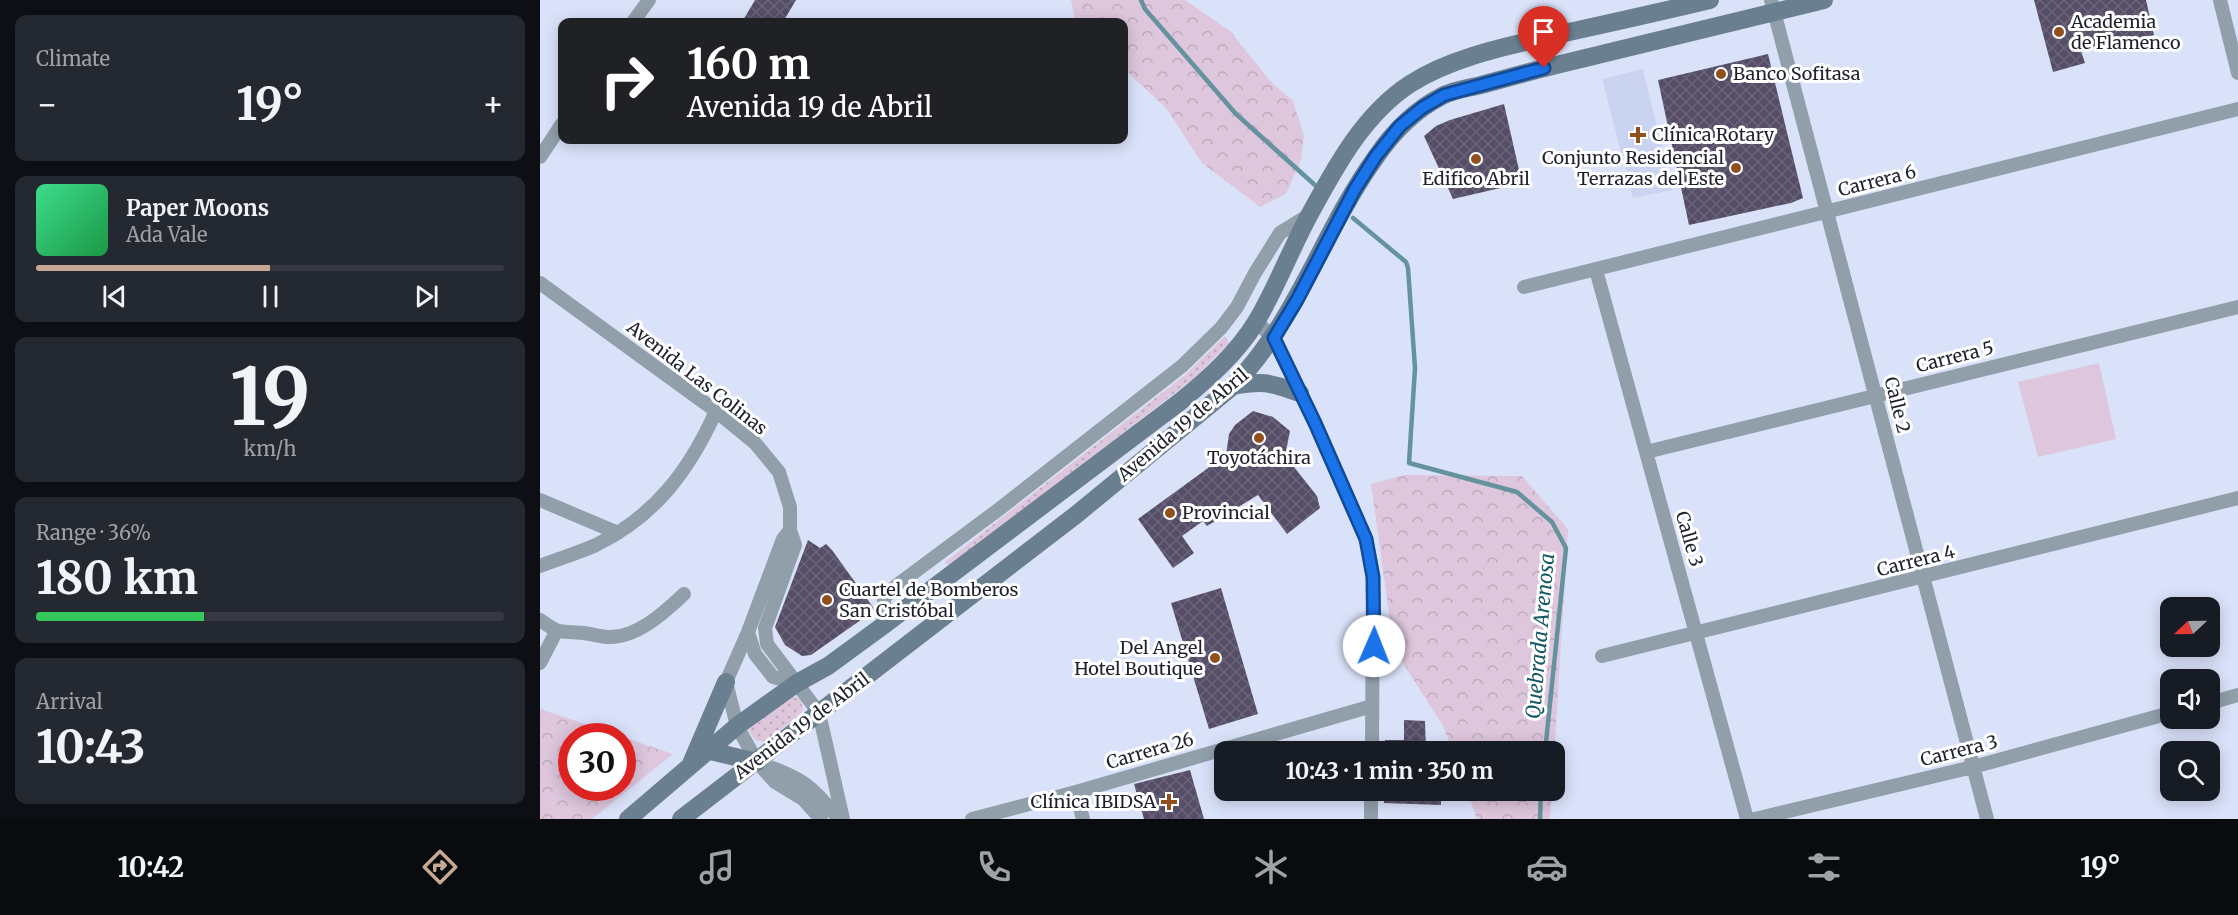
<!DOCTYPE html>
<html lang="en">
<head>
<meta charset="utf-8">
<style>
	body { margin:0; font-family:Merriweather,serif; background:#242831; color:#f1f3f6; height:100vh; display:flex; flex-direction:column; font-size:22px; white-space:nowrap }
	* { box-sizing:border-box; margin:0 }
	p { font-size:20px; color:#9ea1a6 }
	.icon { flex:none; width:33px; height:33px; fill:none; stroke:currentColor; stroke-width:2; stroke-linecap:round; stroke-linejoin:round }
	.map { position:relative; flex:1; overflow:hidden }
	.sheet { display:flex; flex-direction:column; gap:15px; padding:15px; background:#0d0f14; width:540px }
	.sheet>* { flex:none }
	.top-card { position:absolute; left:18px; top:18px; width:570px; height:126px; border-radius:12px; box-shadow:0 3px 15px #0003; background:#202124; color:#fff; overflow:hidden }
	.needle { width:39px; rotate:248deg }
	.fabs { position:absolute; left:1620px; top:597px; display:grid; gap:12px }
	.fabs a { display:grid; place-items:center; width:60px; height:60px; border-radius:12px; background:#171b24; box-shadow:0 3px 15px #0003; font-size:30px }
	.speed { position:absolute; left:18px; top:723px; display:flex; gap:12px; font-size:30px; font-weight:700; text-align:center }
	.speed>* { display:grid; place-content:center; width:78px; height:78px; border-radius:50%; background:#171b24; box-shadow:0 3px 15px #0003; line-height:1 }
	.speed .limit { border:9px solid #d22; background:#fff; color:#111 }
	.pin { position:absolute; display:grid; place-items:center; width:51px; height:51px; color:#fff; margin:-62px -26px; border-radius:50% 50% 50% 0; rotate:-45deg; box-shadow:0 0 6px #0007 }
	.pin .icon { rotate:45deg }
	.me { position:absolute; width:66px; margin:-33px; rotate:1deg; stroke-linejoin:round; filter:drop-shadow(0 0 4px #0008) }
	.turn { display:flex; align-items:center; gap:21px; height:126px; padding:0 30px; font-size:27px }
	.turn .icon { width:78px; height:78px; stroke-width:2.5 }
	.turn b { display:block; font-size:42px; line-height:51px }
	.big { font-size:45px; font-weight:700; line-height:1.1 }
	.sheet .widget { flex:1; display:flex; flex-direction:column; justify-content:center; gap:9px; min-width:0; padding:0 21px; border-radius:12px; background:#242831 }
	.sheet .dial { align-items:center; gap:0 }
	.dial b { font-size:78px; line-height:1 }
	.song { display:flex; align-items:center; gap:18px }
	.cover { width:72px; height:72px; border-radius:9px; background:linear-gradient(135deg,hsl(150 70% 55%),hsl(140 70% 35%)) }
	.played { height:6px; border-radius:3px; background:linear-gradient(90deg,#c6a994 50%,#363941 50%) }
	.keys { display:flex; justify-content:space-around; direction:ltr }
	.heat { display:flex; justify-content:space-between; align-items:center; font-size:33px; direction:ltr }
	.charge { height:9px; border-radius:4px; background:linear-gradient(90deg,#34c759 36%,#363941 0) }
	.trip { position:absolute; left:674px; top:741px; width:351px; height:60px; border-radius:12px; background:#171b24; box-shadow:0 3px 15px #0003; font-weight:700; line-height:60px; text-align:center }
	.tab-bar { display:flex; height:96px; justify-content:space-around; align-items:center; background:#090b0e; color:#9ea1a6 }
	.tab-bar .icon { width:42px; height:42px }
	.tab-bar .current { color:#c6a994 }
	.tab-bar b { font-size:27px; color:#f1f3f6 }
	main { display:flex; flex:1; min-height:0 }
	.map>svg:first-child { display:block }
	.built { fill:#cad4f0 }
	.grass { fill:#dec6dc }
	.forest { fill:url(#forest-crowns) }
	.park { fill:url(#park-dots) }
	.lines { fill:none; stroke-linecap:round; stroke-linejoin:round }
	.stream { stroke:#64939e; stroke-width:4.5 }
	.building { fill:url(#building-cross-hatch) }
	.street { stroke:#919fab; stroke-width:14 }
	.secondary { stroke:#6a7f90; stroke-width:18 }
	.route-casing { stroke:#114b97; stroke-width:15 }
	.route { stroke:#1a73e8; stroke-width:10 }
	.poi-dot { fill:#914f1d; stroke:#fff; stroke-width:2 }
	.labels { text-anchor:middle; stroke-width:6; stroke-linejoin:round; paint-order:stroke }
	.poi-label { font-size:18px; fill:#1e212c; stroke:#fff; text-anchor:start }
	.street-label { font-size:18px; fill:#1e212c; stroke:#fff }
	.water-label { font-size:20px; font-style:italic; fill:#145663; stroke:#fff }
</style>
</head>
<body>
<main>
<section class="sheet">
<div class="widget"><p>Climate</p>
<div class="heat"><a>−</a><b class="big">19°</b><a>+</a></div>
</div>
<div class="widget">
<div class="song"><i class="cover"></i><div><b>Paper Moons</b><p>Ada Vale</p></div></div>
<div class="played"></div>
<div class="keys"><svg class="icon" aria-label="previous" viewBox="0 0 24 24"><path d="M18 5L8 12l10 7zM5 5v14"/></svg><svg class="icon" aria-label="pause" viewBox="0 0 24 24"><path d="M8 5v14M16 5v14"/></svg><svg class="icon" aria-label="next" viewBox="0 0 24 24"><path d="M6 5l10 7-10 7zM19 5v14"/></svg></div>
</div>
<div class="widget dial"><b>19</b><p>km/h</p></div>
<div class="widget"><p>Range · 36%</p><b class="big">180 km</b><div class="charge"></div></div>
<div class="widget"><p>Arrival</p><b class="big">10:43</b></div>
</section>
<div class="map">
<svg width="1698" height="819" viewBox="0 0 1698 819">
	<defs>
		<pattern id="forest-crowns" width="20" height="18" patternUnits="userSpaceOnUse" patternTransform="scale(1.5)"><rect width="20" height="18" fill="#dec6dc"/><path d="M2 6a3 3 0 1 1 6 0M12 15a3 3 0 1 1 6 0" fill="none" stroke="#beaabd"/></pattern>
		<pattern id="park-dots" width="8" height="8" patternUnits="userSpaceOnUse" patternTransform="scale(1.5)"><rect width="8" height="8" fill="#dec6dc"/><path d="M2 2h.1M6 6h.1" fill="none" stroke="#beaabd" stroke-width="1.8" stroke-linecap="round"/></pattern>
		<pattern id="building-cross-hatch" width="8" height="8" patternUnits="userSpaceOnUse" patternTransform="scale(1.5)"><rect width="8" height="8" fill="#564e67"/><path d="M0 0l8 8M0 8l8-8" fill="none" stroke="#6a6479"/></pattern>
	</defs>
	<rect width="100%" height="100%" fill="#dae2fa"/>
	<path class="built" d="M1103,69L1132,190L1093,198L1062,79Z"/>
	<path class="grass" d="M1559,363L1576,439L1498,457L1478,382Z"/>
	<path class="forest" d="M531,0H645L690,31L731,82L753,101L764,136L761,160L746,194L720,207L662,163L626,108L584,69V22H535Z
		M864,475L982,476L1028,529L1014,757V752L913,751L903,726L854,649L831,484Z
		M0,709L81,736H32V788H82L83,737L133,754L52,819H0Z
		M927,791H1012L1010,819H937Z"/>
	<path class="park" d="M685,336L689,343L653,379L409,566L405,562L645,375Z
		M249,696L260,698L263,708L261,714L225,741C216,743 212,738 209,729L210,723Z"/>
	<g class="lines">
		<path class="stream" d="M601,0L605,9L696,114L776,186
			M813,218L866,262L868,268L875,368L869,463L977,492L1012,522L1026,548L1005,752
			M1000,819L1001,790"/>
	</g>
	<path class="building" d="M215,0H256L243,22H202Z
		M1494,0H1606L1614,35L1541,51L1545,63L1513,72Z
		M1228,54L1263,198L1251,203L1149,225L1118,80Z
		M964,104L982,183L913,199L884,136L896,126L910,120Z
		M713,411L733,417L750,431L746,451L750,462L777,496L780,508L747,534L718,495L667,526L663,521L642,536L654,553L633,568L598,519L686,455L689,434L695,425Z
		M268,540L280,548L286,544L292,550L335,610L271,655L262,656L245,645L235,627Z
		M681,588L718,714L669,729L631,603Z
		M864,720L885,721L886,752H845V740H864Z
		M650,770L664,819H604L594,784Z
		M844,790H901V805L844,803Z"/>
	<g class="lines">
		<path class="street" d="M1231,0L1447,819
			M1680,0L1698,73
			M93,22L109,0
			M0,157L22,124
			M1056,270L1207,819
			M0,283L176,411L215,443L239,472L250,507V530L255,545L225,628L227,644L279,713L303,819
			M984,287L1698,109
			M716,321L733,338L775,423L826,539L833,577L832,752
			M1106,452L1698,307
			M0,500L78,533
			M250,530L243,539L208,632L186,682L197,726L217,762L235,782L263,799L281,819
			M0,566C18,559 38,553 56,545C115,516 149,471 176,411
			M0,620C22,636 19,630 44,633C51,634 59,636 67,637C96,639 125,612 144,594
			M344,625V598L357,585L458,510L642,366L681,328L697,307L715,273L740,233L769,215
			M208,632L215,654L233,677L257,683
			M1062,656L1698,498
			M0,663L16,632
			M1670,703L1698,695
			M219,763C262,778 270,784 299,819
			M536,792L543,819
			M432,819L536,792L832,706
			M831,819V790
			M1215,819L1433,767L1630,713"/>
		<path class="secondary" d="M693,386C724,380 730,383 760,393
			M170,751L217,762
			M150,766L186,682
			M88,819L197,726L257,683L288,666L344,625L641,401C669,378 697,353 716,322C737,287 751,248 771,212C796,166 824,114 870,84C914,56 969,46 1020,34C1070,23 1120,12 1170,0
			M141,819L537,514L693,386C759,318 782,232 836,157C853,132 875,110 902,96C913,90 929,88 941,85C970,77 999,69 1029,62C1114,42 1199,20 1284,0"/>
	</g>
	<g class="lines">
		<g class="route-casing">
			<path id="route" d="M834,646L833,577L826,539L775,423L734,338L757,300L815,189L836,156L860,126L882,108L904,95L1004,68"/>
		</g>
		<use href="#route" class="route"/>
	</g>
	<g class="poi-dot">
		<circle cx="1519" cy="32" r="6"/>
		<circle cx="1181" cy="74" r="6"/>
		<path d="M1095 126h6v6h6v6h-6v6h-6v-6h-6v-6h6z"/>
		<circle cx="936" cy="159" r="6"/>
		<circle cx="1196" cy="168" r="6"/>
		<circle cx="719" cy="438" r="6"/>
		<circle cx="630" cy="513" r="6"/>
		<circle cx="287" cy="600" r="6"/>
		<circle cx="675" cy="658" r="6"/>
		<path d="M626 793h6v6h6v6h-6v6h-6v-6h-6v-6h6z"/>
	</g>
	<g class="labels">
		<g class="poi-label">
			<text x="1531" y="28">Academia<tspan x="1531" dy="21">de Flamenco</tspan></text>
			<text x="1193" y="80">Banco Sofitasa</text>
			<text x="1112" y="141">Clínica Rotary</text>
			<text x="1184" y="164" text-anchor="end">Conjunto Residencial<tspan x="1184" dy="21">Terrazas del Este</tspan></text>
			<text x="936" y="185" text-anchor="middle">Edifico Abril</text>
			<text x="719" y="464" text-anchor="middle">Toyotáchira</text>
			<text x="642" y="519">Provincial</text>
			<text x="299" y="596">Cuartel de Bomberos<tspan x="299" dy="21">San Cristóbal</tspan></text>
			<text x="663" y="654" text-anchor="end">Del Angel<tspan x="663" dy="21">Hotel Boutique</tspan></text>
			<text x="616" y="808" text-anchor="end">Clínica IBIDSA</text>
		</g>
		<g class="street-label">
			<text transform="translate(1337 181) rotate(-14)" y="6">Carrera 6</text>
			<text transform="translate(1415 357) rotate(-14)" y="6">Carrera 5</text>
			<text transform="translate(157 378) rotate(38)" y="6">Avenida Las Colinas</text>
			<text transform="translate(1357 405) rotate(76)" y="6">Calle 2</text>
			<text transform="translate(643 425) rotate(-40)" y="6">Avenida 19 de Abril</text>
			<text transform="translate(1149 539) rotate(74)" y="6">Calle 3</text>
			<text transform="translate(1376 561) rotate(-14)" y="6">Carrera 4</text>
			<text transform="translate(262 726) rotate(-37)" y="6">Avenida 19 de Abril</text>
			<text transform="translate(610 751) rotate(-16)" y="6">Carrera 26</text>
			<text transform="translate(1419 751) rotate(-14)" y="6">Carrera 3</text>
		</g>
		<g class="water-label">
			<text transform="translate(1000 636) rotate(-85)" y="7">Quebrada Arenosa</text>
		</g>
	</g>
</svg>
<div class="fabs">
<a><svg class="needle" viewBox="-14 -14 28 28"><path d="M0-13l5 13h-10z" fill="#e53935"/><path d="M0 13l5-13h-10z" fill="#9ea1a6"/></svg></a>
<a><svg class="icon" aria-label="sound" viewBox="0 0 24 24"><path d="M4 9h4l5-4v14l-5-4H4zM17 9q2 3 0 6"/></svg></a>
<a><svg class="icon" aria-label="search" viewBox="0 0 24 24"><circle cx="10" cy="10" r="6"/><path d="M15 15l6 6"/></svg></a>
</div>
<div class="speed"><div class="limit">30</div></div>
<div class="pin" style="left:1004px;top:68px;background:#d93025"><svg class="icon" aria-label="arrive" viewBox="0 0 24 24"><path d="M6 21V4h12l-3 4 3 4H6"/></svg></div>
<svg class="me" style="left:834px;top:646px" viewBox="-20 -20 40 40"><circle r="19" fill="#fff"/><path d="M0-13L10 11 0 6-10 11z" fill="#1a73e8"/></svg>
<div class="trip">10:43 · 1 min · 350 m</div>
<div class="top-card">
<div class="turn"><svg class="icon" aria-label="right" viewBox="0 0 24 24"><path d="M7 20v-9h11M14 6l5 5-5 5"/></svg><div><b>160 m</b>Avenida 19 de Abril</div></div>
</div>
</div>
</main>
<nav class="tab-bar">
<b>10:42</b>
<svg class="icon current" aria-label="directions" viewBox="0 0 24 24"><path d="M12 3l9 9-9 9-9-9zM9 14v-3h6M13 9l2 2-2 2"/></svg>
<svg class="icon" aria-label="music" viewBox="0 0 24 24"><path d="M9 18V5l10-2v13"/><circle cx="6" cy="18" r="3"/><circle cx="16" cy="16" r="3"/></svg>
<svg class="icon" aria-label="phone" viewBox="0 0 24 24"><path d="M5 4h4l2 5-3 2q2 4 5 5l2-3 5 2v4C11 20 4 13 5 4z"/></svg>
<svg class="icon" aria-label="climate" viewBox="0 0 24 24"><path d="M12 3v18M4 7l16 10M4 17L20 7"/></svg>
<svg class="icon" aria-label="car" viewBox="0 0 24 24"><path d="M5 17H2v-5l4-1 3-4h7l3 4 3 1v5h-3M9 17h6M6 11h13"/><circle cx="7" cy="17" r="2"/><circle cx="17" cy="17" r="2"/></svg>
<svg class="icon" aria-label="filters" viewBox="0 0 24 24"><path d="M4 7h16M4 17h16"/><circle cx="9" cy="7" r="2"/><circle cx="15" cy="17" r="2"/></svg>
<b>19°</b>
</nav>
</body>
</html>
